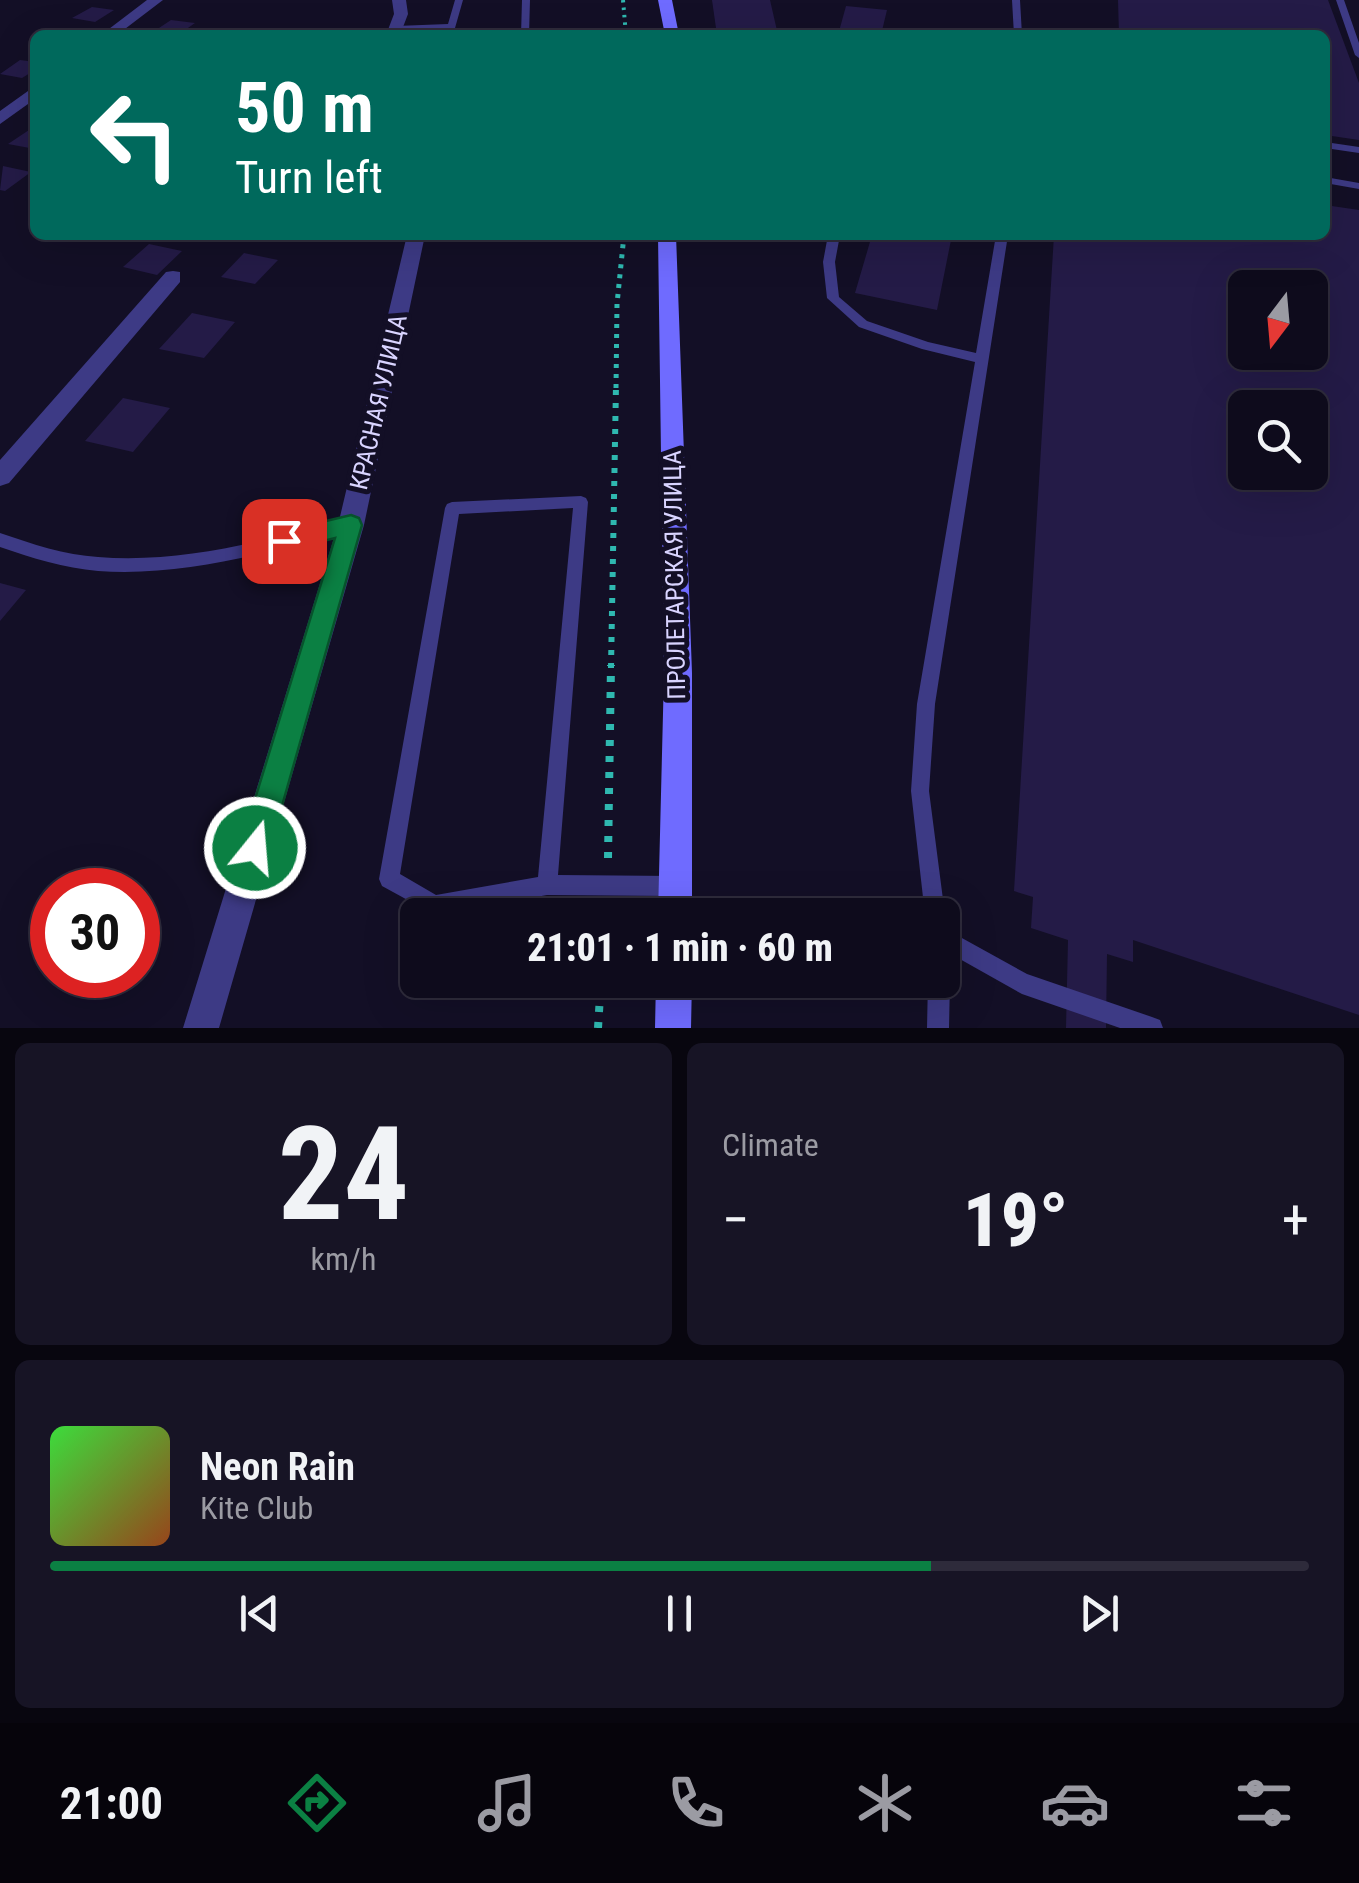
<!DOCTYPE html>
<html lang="en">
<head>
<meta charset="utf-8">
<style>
	body { margin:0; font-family:"Roboto Condensed",sans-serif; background:#171425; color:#f1f3f6; height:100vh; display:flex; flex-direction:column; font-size:38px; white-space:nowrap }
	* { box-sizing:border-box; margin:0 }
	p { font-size:32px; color:#9b9ba3 }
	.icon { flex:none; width:55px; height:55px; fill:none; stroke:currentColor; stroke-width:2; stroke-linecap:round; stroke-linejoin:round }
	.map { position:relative; height:1028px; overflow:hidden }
	.details { display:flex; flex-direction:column; gap:15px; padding:15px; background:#08060f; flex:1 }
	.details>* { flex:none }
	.hud { position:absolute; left:30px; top:30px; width:1300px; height:210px; border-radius:15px; box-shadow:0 10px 40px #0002,0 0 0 2px #2e2b3b; background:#00695c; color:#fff; overflow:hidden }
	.needle { width:65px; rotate:196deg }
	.controls { position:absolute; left:1228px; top:270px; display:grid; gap:20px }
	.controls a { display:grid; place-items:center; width:100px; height:100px; border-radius:15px; background:#0e0b1c; box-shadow:0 10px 40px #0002,0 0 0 2px #2e2b3b; font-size:50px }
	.speed { position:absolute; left:30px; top:868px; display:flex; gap:20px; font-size:50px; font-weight:700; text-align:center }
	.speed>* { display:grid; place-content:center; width:130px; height:130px; border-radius:50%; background:#0e0b1c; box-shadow:0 10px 40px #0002,0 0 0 2px #2e2b3b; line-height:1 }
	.speed .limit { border:15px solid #d22; background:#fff; color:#111 }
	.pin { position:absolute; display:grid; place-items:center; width:85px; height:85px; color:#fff; margin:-42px; border-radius:20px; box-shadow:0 5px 15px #0006 }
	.me { position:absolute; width:110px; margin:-55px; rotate:17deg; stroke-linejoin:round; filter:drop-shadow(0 0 8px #0008) }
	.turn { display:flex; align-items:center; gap:35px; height:210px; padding:0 40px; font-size:45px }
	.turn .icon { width:130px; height:130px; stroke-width:2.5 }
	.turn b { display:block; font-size:70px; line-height:85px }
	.big { font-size:75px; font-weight:800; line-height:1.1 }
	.details .tile { flex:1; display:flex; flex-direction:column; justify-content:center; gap:15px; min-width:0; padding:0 35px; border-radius:15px; background:#171425 }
	.details .dial { align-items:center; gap:0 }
	.dial b { font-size:130px; line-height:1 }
	.song { display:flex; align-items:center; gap:30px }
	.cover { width:120px; height:120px; border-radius:15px; background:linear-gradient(135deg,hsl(120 70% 55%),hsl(20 70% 35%)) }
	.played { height:10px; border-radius:5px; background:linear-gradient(90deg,#0b8043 70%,#2e2b3b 70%) }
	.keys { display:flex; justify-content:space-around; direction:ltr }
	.heat { display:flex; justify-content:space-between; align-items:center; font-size:55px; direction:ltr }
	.details .tiles { flex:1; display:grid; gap:15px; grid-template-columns:1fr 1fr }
	.tile:last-child { grid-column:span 2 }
	.trip { position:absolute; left:400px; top:898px; width:560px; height:100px; border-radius:15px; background:#0e0b1c; box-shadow:0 10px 40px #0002,0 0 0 2px #2e2b3b; font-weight:800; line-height:100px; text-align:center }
	.tabs { display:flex; height:160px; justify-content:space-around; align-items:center; background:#06040b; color:#9b9ba3 }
	.tabs .icon { width:70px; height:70px }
	.tabs .active { color:#0b8043 }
	.tabs b { font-size:45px; color:#f1f3f6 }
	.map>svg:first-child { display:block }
	.building { fill:#241b47; fill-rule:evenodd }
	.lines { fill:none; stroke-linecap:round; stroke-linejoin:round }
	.path-far3 { stroke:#2fb8b0; stroke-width:4; stroke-dasharray:2.5 5; stroke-linecap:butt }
	.path-far2 { stroke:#2fb8b0; stroke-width:5; stroke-dasharray:4 6; stroke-linecap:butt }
	.path-far1 { stroke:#2fb8b0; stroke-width:6; stroke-dasharray:5 8; stroke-linecap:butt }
	.path { stroke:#2fb8b0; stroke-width:8; stroke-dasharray:6 10; stroke-linecap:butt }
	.service { fill:#3d3a85; fill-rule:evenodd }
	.minor { fill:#3d3a85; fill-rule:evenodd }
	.secondary { fill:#6f6bff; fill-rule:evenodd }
	.route { fill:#0b8043; stroke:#07532c; stroke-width:2.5 }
	.labels { text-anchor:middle; stroke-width:10; stroke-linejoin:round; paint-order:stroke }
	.street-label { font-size:25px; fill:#d9d4ff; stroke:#130f26 }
</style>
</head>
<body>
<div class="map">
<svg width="1359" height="1028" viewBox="0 0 1359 1028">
	<rect width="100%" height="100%" fill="#130f26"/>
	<path class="building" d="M712,0H770L778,35H717Z
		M1118,0H1328L1359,83V140L1325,135V35H1119Z
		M846,6L887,10L881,35H838Z
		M92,7L114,10L95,22L72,18Z
		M171,20L195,23L178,35L153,32Z
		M20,60L35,62V70L22,78L0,74Z
		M35,126V149L8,144Z
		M3,166L31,172L5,191L0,190Z
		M1325,205L1359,210V1015L1133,940V962L1107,954L1106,1028H1066L1068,940L1031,928L1033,897L1014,891L1054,235H1325ZM1245,288H1310V352H1245ZM1245,408H1310V472H1245Z
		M872,235H952L937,310L855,293Z
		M149,244L182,251L157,275L123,267Z
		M244,253L278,260L255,284L221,277Z
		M192,313L235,322L204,358L159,349Z
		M123,398L170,408L133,452L85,441Z
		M0,583L26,590L0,621Z"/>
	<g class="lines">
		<path class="path-far3" d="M623,0L626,35"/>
		<path class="path-far2" d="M616,388L617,304L624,235"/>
		<path class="path-far1" d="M611,668L616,385"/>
		<path class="path" d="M608,858L611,665
			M598,1028L601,980"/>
		<path class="service" d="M455,0H463L455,28L396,32L392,29L396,26L448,24Z
			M522,0H530L529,35H521Z
			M1012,0H1020L1022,35H1014Z
			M1336,0H1344L1359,43V58L1355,55Z
			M1325,142L1359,147V153L1325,148Z
			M1325,177L1359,183V189L1325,183Z
			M828,235H840L835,262L839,297L867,321L928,342L976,353L996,235H1008L935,704L929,791L945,915L942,922V915H925L911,791L917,704L975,362L922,349L859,327L827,298L823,262Z
			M581,496L586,498L588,502L558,875L675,876L682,879L685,886L682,893L675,896L547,895L435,915L382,886L379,879L445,508L447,504L452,502ZM573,508L538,877L436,895L400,874L459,514Z
			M351,519L356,521L359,525L356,529L351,531C269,552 184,577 98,571C64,568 32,558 0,547V533C32,544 65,555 98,557C184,564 269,539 351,519Z
			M942,927L1027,974L1152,1017L1160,1020L1163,1028H1120L1022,994L942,949Z
			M942,971L947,972L950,980L949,1028H927L928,980H942Z"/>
		<path class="minor" d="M147,0H163L117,35H101Z
			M392,0H406L408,14L400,35H386L394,14Z
			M35,86V99L0,124V111Z
			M407,235H425L364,525L219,1028H183L338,525Z
			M173,271L180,272V282L9,483L0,486V460L166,272Z"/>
		<path class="secondary" d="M658,0H672L679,35H665Z
			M658,235H676L692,673V915H658L664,673Z
			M656,980H692L691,1028H655Z"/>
	</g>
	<path class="route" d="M351,515L359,518L362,525L270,848L265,859L255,863L244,859L240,848L335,538L284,551L276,548L273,541L276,534L284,531Z"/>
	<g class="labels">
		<g class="street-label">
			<text transform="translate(378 402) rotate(-77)" y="9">КРАСНАЯ УЛИЦА</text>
			<text transform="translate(674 575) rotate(-91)" y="9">ПРОЛЕТАРСКАЯ УЛИЦА</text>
		</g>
	</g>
</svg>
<div class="controls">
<a><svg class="needle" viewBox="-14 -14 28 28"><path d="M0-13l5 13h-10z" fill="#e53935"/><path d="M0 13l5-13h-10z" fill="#9b9ba3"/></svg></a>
<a><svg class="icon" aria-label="search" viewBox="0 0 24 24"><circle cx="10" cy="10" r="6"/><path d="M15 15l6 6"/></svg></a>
</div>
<div class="speed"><div class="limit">30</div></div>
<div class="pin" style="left:284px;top:541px;background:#d93025"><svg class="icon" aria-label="arrive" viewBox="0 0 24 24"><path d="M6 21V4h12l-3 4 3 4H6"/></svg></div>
<svg class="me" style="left:255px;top:848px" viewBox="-20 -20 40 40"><circle r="17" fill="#0b8043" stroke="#fff" stroke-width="3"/><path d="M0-11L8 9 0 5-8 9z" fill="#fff"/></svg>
<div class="trip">21:01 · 1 min · 60 m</div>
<div class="hud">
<div class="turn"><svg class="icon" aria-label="left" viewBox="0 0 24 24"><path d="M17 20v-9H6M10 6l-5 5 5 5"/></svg><div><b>50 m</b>Turn left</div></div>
</div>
</div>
<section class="details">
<div class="tiles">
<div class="tile dial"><b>24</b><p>km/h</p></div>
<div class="tile"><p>Climate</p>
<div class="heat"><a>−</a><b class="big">19°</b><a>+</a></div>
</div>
<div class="tile">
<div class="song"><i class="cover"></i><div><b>Neon Rain</b><p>Kite Club</p></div></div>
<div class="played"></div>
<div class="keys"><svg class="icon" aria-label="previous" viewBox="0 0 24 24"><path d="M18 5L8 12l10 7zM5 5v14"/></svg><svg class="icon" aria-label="pause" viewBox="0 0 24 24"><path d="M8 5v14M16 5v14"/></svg><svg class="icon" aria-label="next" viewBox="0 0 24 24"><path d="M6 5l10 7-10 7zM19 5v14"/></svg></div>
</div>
</div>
</section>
<nav class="tabs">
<b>21:00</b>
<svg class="icon active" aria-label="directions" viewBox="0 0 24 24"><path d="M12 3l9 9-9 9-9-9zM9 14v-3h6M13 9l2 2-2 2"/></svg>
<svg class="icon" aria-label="music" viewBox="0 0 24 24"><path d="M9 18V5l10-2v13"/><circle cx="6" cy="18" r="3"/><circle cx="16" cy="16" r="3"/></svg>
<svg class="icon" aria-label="phone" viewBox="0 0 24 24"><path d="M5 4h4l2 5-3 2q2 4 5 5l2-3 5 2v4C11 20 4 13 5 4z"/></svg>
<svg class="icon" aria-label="climate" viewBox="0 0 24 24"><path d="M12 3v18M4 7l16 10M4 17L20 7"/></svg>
<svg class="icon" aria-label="car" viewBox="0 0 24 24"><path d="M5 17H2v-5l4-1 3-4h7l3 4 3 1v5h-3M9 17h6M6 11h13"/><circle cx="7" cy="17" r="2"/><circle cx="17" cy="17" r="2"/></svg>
<svg class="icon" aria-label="filters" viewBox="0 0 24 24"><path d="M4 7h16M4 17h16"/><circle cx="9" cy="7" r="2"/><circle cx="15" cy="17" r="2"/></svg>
</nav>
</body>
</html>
